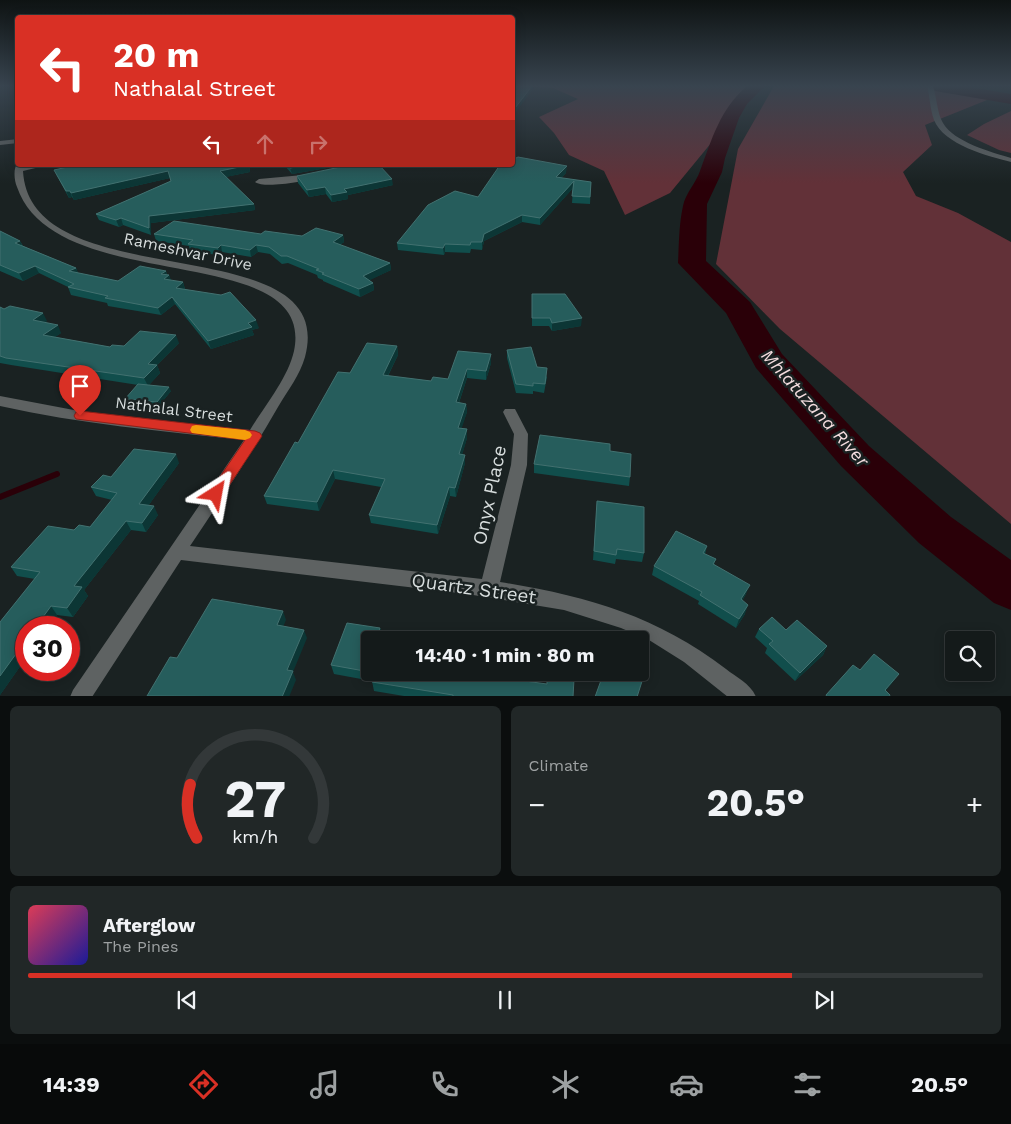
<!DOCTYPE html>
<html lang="en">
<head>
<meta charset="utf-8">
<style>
	body { margin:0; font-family:"Work Sans",sans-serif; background:#212727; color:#f1f3f6; height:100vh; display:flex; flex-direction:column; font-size:19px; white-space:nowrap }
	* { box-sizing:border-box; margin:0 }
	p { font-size:16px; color:#9da1a2 }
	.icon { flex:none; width:28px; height:28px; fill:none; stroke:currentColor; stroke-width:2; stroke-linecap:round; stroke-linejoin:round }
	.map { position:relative; height:696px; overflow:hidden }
	.sheet { display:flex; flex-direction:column; gap:10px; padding:10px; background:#0b0e0e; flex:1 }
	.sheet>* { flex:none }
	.hud { position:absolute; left:15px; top:15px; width:500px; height:152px; border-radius:5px; box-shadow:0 2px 12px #0003,0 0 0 1px #333839; background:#d93025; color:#fff; overflow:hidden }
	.tools { position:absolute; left:945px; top:631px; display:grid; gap:10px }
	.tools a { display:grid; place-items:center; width:50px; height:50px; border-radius:5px; background:#141a1a; box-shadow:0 2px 12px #0003,0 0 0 1px #333839; font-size:25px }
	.speed { position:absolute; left:15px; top:616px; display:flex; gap:10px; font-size:25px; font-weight:700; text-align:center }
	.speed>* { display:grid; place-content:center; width:65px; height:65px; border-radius:50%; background:#141a1a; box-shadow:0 2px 12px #0003,0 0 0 1px #333839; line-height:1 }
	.speed .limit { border:8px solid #d22; background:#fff; color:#111 }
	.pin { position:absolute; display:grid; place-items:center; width:42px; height:42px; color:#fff; margin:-51px -21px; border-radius:50% 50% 50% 0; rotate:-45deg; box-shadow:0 0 5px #0007 }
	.pin .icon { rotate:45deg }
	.me { position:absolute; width:55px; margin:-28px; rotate:34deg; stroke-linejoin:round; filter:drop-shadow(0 0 4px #0008) }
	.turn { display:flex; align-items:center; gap:18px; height:105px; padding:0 15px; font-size:22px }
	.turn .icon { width:65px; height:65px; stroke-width:2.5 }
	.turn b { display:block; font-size:35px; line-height:42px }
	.lanes { display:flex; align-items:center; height:48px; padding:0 15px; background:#0003; justify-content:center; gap:25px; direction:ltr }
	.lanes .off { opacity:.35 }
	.big { font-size:38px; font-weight:700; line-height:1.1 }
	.sheet .card { flex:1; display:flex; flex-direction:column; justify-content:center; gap:8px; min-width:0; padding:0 18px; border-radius:8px; background:#212727 }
	.sheet .dial { align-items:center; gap:0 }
	.dial svg { height:130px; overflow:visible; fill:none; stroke:#333839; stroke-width:7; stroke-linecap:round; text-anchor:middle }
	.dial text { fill:#f1f3f6; stroke:none }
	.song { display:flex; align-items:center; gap:15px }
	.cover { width:60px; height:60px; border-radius:8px; background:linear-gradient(135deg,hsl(350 70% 55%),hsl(240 70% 35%)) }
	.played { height:5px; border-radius:2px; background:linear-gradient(90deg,#d93025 80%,#333839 80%) }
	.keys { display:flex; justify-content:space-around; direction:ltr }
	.heat { display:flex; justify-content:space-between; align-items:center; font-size:28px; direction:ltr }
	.sheet .tiles { flex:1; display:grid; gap:10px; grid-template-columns:1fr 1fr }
	.card:last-child { grid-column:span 2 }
	.trip { position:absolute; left:361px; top:631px; width:288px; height:50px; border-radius:5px; background:#141a1a; box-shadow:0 2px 12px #0003,0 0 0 1px #333839; font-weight:700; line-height:50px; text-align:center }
	.tabs { display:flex; height:80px; justify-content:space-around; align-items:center; background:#080a0a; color:#9da1a2 }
	.tabs .icon { width:35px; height:35px }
	.tabs .active { color:#d93025 }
	.tabs b { font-size:22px; color:#f1f3f6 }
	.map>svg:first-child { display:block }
	.green { fill:#623138 }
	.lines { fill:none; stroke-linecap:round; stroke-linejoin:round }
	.stream { stroke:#2a0008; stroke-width:6 }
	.river { fill:#2a0008; fill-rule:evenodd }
	.minor { fill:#5e6262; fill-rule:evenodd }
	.wall { fill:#114e4c }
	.shaded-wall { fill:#0c3635 }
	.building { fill:#265d5c; stroke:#427170 }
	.route { fill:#d93025; stroke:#8d1f18 }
	.slow { fill:#f59e0b }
	.labels { text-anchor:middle; stroke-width:5; stroke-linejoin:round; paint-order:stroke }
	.street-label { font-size:16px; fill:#d7dddd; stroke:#1a2222 }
	.water-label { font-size:18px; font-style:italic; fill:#f4dddf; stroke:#1a2222 }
	.near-street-label { font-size:19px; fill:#d7dddd; stroke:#1a2222 }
</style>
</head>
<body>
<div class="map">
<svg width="1011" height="697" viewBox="0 0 1011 697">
	<rect width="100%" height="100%" fill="#1a2222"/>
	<path class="green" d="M521,86H758L670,193L625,215L604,171L569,155L554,133L539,117L578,99L553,88Z
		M774,86H928L992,98L925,125L932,145L903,172L916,196L958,213L1011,242V524L780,329L716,264L738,149Z
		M1011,111V153L999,150L967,135L984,124Z"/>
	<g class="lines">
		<path class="stream" d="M0,497L57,474"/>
		<path class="river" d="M747,86H765L747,104L739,118L725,158L722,172L707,204L706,261L750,302L782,354L869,446L951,517L1011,560V610L994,603L919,543L841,466L756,368L726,313L678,263C679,244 679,224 683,206C685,194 696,183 700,171C712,139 720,109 747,86Z
			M927,86H963L1011,94V104L935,91L929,90Z"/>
		<path class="minor" d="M927,86H933C937,98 937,113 943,123C954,142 991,152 1011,158V162C988,156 944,145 934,120C930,109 930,97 927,86Z
			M18,139V143L0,145V141Z
			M18,163V165H48L23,171C30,301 340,224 305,357C300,375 288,390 278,407C251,454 221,500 190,546L482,579L511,465L514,434L503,412L505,409H515L528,434L527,465L500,582C586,596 655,615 726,669C736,677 751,684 756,697H728L684,662L649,640L621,628L564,610L467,594L181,560L92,697H70L73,690L244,440C162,431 80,424 0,406V396L95,414L250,430C264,407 288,378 294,351C317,238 55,299 17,187C14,180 13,167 18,163Z
			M314,174H317V178C304,181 265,189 255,182L259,179Z"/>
	</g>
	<path class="wall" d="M67,165H250H249L250,172L225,177L254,204L255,210L151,223V235L123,225L119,227L99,220L96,214L171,181L170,178L74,200L72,197L69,198L57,176L54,170L69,167Z
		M284,165H344L292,174Z
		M398,165H421L418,168Z
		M566,173L561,178L591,182L590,204L572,203L573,188L540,225L522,222L484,241L482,250L471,249L470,253L445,252L444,255L398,250L397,243L478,197Z
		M297,176L393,185L348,195V199L332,202L326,194L309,197L298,183Z
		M0,231L20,241L23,246L76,268L78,273L118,281L166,271L167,275H169L171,281L183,282L185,289L259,328L252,330L254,335L211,349L175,304L161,315L108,306L107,303L71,295L68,287L39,273L23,281L0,271Z
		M154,234H261L302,236L343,235L344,242L340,245L390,263L391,270L369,280L373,283L374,290L360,297L323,281V280L318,278L317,275L288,263L282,264L270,254L258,252L251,257L222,252L220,255L190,252L189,246L156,241Z
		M532,294L581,326L552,331L549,326H532Z
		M0,307L4,309L47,321L44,322L61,333L55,337L110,347L179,343L157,365L160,373L149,385L171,391L158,407L127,404L125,399L138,385L11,365L0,363Z
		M397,346L398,355L388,376L431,381L448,379L491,354V363L486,380L467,378L459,403L466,404L467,412L461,428L467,429V438L462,454L465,463L456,497L450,496L438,534L371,523L369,515L381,487L335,479L319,511L267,504L264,496L350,373Z
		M507,350L537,367L547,377L544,393L533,391V394L516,393L507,358Z
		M179,463L148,506L158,515L146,532L131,530L84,590L88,596L73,617L57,615L48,628H26V658L0,695V622L35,579L17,576L11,567L74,530L90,527L112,500L96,496L91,487L111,477Z
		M534,464L630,477L629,486L534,473Z
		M597,501L644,553L642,562L616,559L615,564L593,560Z
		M707,546L705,554L716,559L714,564L746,594L742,601L745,614L736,628L698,604L699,601L652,575L654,566Z
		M380,628L382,637L497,677L573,697H410L374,691L372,681L334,674L331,665Z
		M759,629L786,630L827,646L823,655L795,681L765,653L767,648L755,637Z"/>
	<path class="shaded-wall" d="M532,86H533V89L512,117V112Z
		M249,165L250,172L221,178L220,171Z
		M308,165H344L292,174L290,168Z
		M567,166L566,173L555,184L556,177Z
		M168,171L170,178L74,200L71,193Z
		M392,179L393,185L348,195V199L332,202L331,195L344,189Z
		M574,181L573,188L540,225V218Z
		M325,187L326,194L309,197L307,190Z
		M66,191H70L72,197L69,198Z
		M254,204L255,210L151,223V235L149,228V216Z
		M522,215V222L484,241L482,250V242L484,234Z
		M121,218L123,225L119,227L116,220Z
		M343,235L344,242L334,249L333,242Z
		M20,241L23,248L15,243Z
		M445,244V252L444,255L443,248Z
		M221,245L222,252L220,255L218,248Z
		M256,245L258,252L251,257L250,250Z
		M390,263L391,270L364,283L363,276Z
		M35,266L39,273L23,281L19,273Z
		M76,268L79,276L69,271Z
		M166,271L167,277L169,275L172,283L166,287L161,274Z
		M183,282L185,290L176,288Z
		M373,283L374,290L360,297L359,289Z
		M172,297L175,304L161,315L158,308Z
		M43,313L47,321L36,328L33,320Z
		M582,318L581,326L552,331V323Z
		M256,320L259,328L252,330L254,335L211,349L208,341Z
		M58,325L61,333L47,343L43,335Z
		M176,335L179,343L157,365L160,373L148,386L144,378L148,364Z
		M397,346L398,355L384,383L383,375Z
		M491,354V363L486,380V371Z
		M467,369V378L456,411V402Z
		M169,387L171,391L158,407L157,402Z
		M466,404L467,412L459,437L458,428Z
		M467,429V438L460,463L459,454Z
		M176,454L179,463L143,513L139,504Z
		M465,455V463L456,497L455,488Z
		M333,470L335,479L319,511L317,502Z
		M449,487L450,496L438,534L437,525Z
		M154,506L158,515L146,532L142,523Z
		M126,521L131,530L84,590L88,596L73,617L67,608L74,586Z
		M750,585L746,594L737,608L741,599Z
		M748,605L745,614L736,628L739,619Z
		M51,606L57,615L48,628H35Z
		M283,611L286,620L280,634L277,625Z
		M380,628L382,637L377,636Z
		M304,630L307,638L293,672L296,680L289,697H282L287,670Z
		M26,640V658L0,695V676Z
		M827,646L823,655L795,681L800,673Z
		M899,674L893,682L881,697L885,690Z"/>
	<path class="building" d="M512,86H532L512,112Z
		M518,157L567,166L556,177L591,182L590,197L572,196L574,181L540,218L522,215L484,234L482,242H471L470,245L445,244L443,248L397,243L428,205L455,191L478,197L500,165H512V160Z
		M71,165H249L220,171L254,204L149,216V228L121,218L116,220L96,214L171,181L168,171L71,193L70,191H66L54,170L72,166Z
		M288,165H308L290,168Z
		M350,165H379L392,179L344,189L347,192L331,195L325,187L307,190L297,176Z
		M174,221L261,234L265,231L302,236L316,228L343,235L333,242L390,263L363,276L373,283L359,289L322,274L324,273L316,270L319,269L287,256H281L269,247L256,245L250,250L221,245L218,248L188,244L193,240L154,234Z
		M0,231L20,241L15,243L76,268L69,271L118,281L140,266L166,271L161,274L169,275L164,279L183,282L176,288L221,295L230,292L256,320L248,323L252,327L208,341L172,297L158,308L105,298L108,296L68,287L74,284L35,266L19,273L0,265Z
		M532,294H565L582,318L552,323L550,318H532Z
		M10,306L43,313L33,320L58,325L43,335L110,347L112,345L124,346L140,331L176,335L148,364L157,365L144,378L6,358L0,356V307L4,309Z
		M367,343L397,346L383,375L431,381L433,377L448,379L458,351L491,354L486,371L467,369L456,402L466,404L458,428L467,429L459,454L465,455L455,488L449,487L437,525L369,515L385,479L333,470L317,502L264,496L295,442L298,443L338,372L350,373Z
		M531,347L537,367L547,368L545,384L533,383V386L516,384L507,350Z
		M138,384L169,387L157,402L125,399Z
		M540,435L610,444V451L631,454L630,477L534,464Z
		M134,449L176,454L139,504L154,506L142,523L126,521L74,586L82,587L67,608L51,606L35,628H26V640L0,676V622L40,572L11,567L48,526L74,530L79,525L90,527L117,493L91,487L103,475L111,477Z
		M597,501L644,507V553L617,549L616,555L594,551Z
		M676,531L707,546L703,553L716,559L713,564L750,585L741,599L748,605L739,619L700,595L702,592L654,566Z
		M212,599L283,611L277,625L304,630L287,670L293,671L282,697L147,696L170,657L177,658Z
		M772,617L786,630L797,620L827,646L800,673L769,644L773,641L759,629Z
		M347,623L380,628L377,636L404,640H370V672L331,665Z
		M481,634L502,638V640H452L453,635L480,639Z
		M874,654L899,674L885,690L890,695L889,697H827L826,695L853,665L860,670Z
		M372,672H496L495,677L547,684V676L574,679L573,697H453V695L372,682L374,673Z
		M604,672H638L644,675L637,697H595Z"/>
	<linearGradient id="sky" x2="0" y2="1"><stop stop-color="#0e1313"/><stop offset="0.47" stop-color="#38444f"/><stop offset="1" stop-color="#38444f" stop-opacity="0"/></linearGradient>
	<rect width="1011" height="183" fill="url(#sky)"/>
	<path class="route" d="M80,411L255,431L260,433L262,436L221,498L216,500L211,498L208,494L245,440L76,419L74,416L76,412Z"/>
	<path class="slow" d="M196,425L245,430L250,432L252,435L250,438L245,440L192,433L190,430L192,426Z"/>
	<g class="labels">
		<g class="street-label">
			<text transform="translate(188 251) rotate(12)" y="6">Rameshvar Drive</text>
			<text transform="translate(174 409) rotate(7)" y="6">Nathalal Street</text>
		</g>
		<g class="water-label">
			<text transform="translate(815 408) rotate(48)" y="6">Mhlatuzana River</text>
		</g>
		<g class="near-street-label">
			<text transform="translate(489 495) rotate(-78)" y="7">Onyx Place</text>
			<text transform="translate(474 588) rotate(8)" y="7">Quartz Street</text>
		</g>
	</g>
</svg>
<div class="tools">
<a><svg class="icon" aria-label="search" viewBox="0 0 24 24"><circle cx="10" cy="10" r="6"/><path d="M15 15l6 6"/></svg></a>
</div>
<div class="speed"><div class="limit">30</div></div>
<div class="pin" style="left:80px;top:416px;background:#d93025"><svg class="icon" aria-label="arrive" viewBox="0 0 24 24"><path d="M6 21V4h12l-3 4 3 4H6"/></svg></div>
<svg class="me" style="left:216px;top:494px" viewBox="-20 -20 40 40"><path d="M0-17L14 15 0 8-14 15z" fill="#d93025" stroke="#fff" stroke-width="4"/></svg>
<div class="trip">14:40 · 1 min · 80 m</div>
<div class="hud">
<div class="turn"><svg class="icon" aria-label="left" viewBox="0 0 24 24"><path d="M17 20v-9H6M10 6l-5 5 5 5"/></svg><div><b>20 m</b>Nathalal Street</div></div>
<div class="lanes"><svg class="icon" aria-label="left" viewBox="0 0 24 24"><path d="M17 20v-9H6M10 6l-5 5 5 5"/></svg><svg class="icon off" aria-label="ahead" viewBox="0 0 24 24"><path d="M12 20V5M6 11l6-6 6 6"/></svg><svg class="icon off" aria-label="right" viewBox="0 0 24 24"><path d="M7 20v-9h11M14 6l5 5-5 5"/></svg></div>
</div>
</div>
<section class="sheet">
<div class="tiles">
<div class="card dial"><svg viewBox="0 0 100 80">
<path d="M14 69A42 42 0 1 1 86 69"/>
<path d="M14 69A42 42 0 0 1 10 36" stroke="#d93025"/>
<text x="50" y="56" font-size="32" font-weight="700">27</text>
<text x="50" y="72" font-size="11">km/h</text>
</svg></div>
<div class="card"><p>Climate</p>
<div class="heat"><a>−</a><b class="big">20.5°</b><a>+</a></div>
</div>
<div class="card">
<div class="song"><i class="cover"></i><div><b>Afterglow</b><p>The Pines</p></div></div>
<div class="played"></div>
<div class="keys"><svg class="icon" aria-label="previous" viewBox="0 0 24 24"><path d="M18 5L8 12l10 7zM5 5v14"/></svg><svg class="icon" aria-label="pause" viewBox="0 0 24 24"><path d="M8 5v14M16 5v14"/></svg><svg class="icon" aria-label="next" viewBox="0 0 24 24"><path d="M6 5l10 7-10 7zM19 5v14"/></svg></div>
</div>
</div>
</section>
<nav class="tabs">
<b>14:39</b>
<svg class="icon active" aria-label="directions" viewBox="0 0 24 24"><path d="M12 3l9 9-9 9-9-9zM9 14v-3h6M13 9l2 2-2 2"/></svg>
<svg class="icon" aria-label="music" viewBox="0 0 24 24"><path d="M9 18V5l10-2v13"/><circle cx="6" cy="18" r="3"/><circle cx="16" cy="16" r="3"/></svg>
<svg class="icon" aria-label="phone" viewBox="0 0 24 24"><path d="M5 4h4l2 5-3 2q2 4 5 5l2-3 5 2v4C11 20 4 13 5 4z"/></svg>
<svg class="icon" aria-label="climate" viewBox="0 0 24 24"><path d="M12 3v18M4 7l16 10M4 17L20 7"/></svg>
<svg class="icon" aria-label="car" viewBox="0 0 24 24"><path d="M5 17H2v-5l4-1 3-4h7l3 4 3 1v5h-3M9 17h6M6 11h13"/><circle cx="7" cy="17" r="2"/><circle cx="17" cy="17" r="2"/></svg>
<svg class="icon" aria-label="filters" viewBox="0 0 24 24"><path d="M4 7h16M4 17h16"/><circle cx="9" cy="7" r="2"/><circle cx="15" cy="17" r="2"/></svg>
<b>20.5°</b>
</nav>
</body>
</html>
